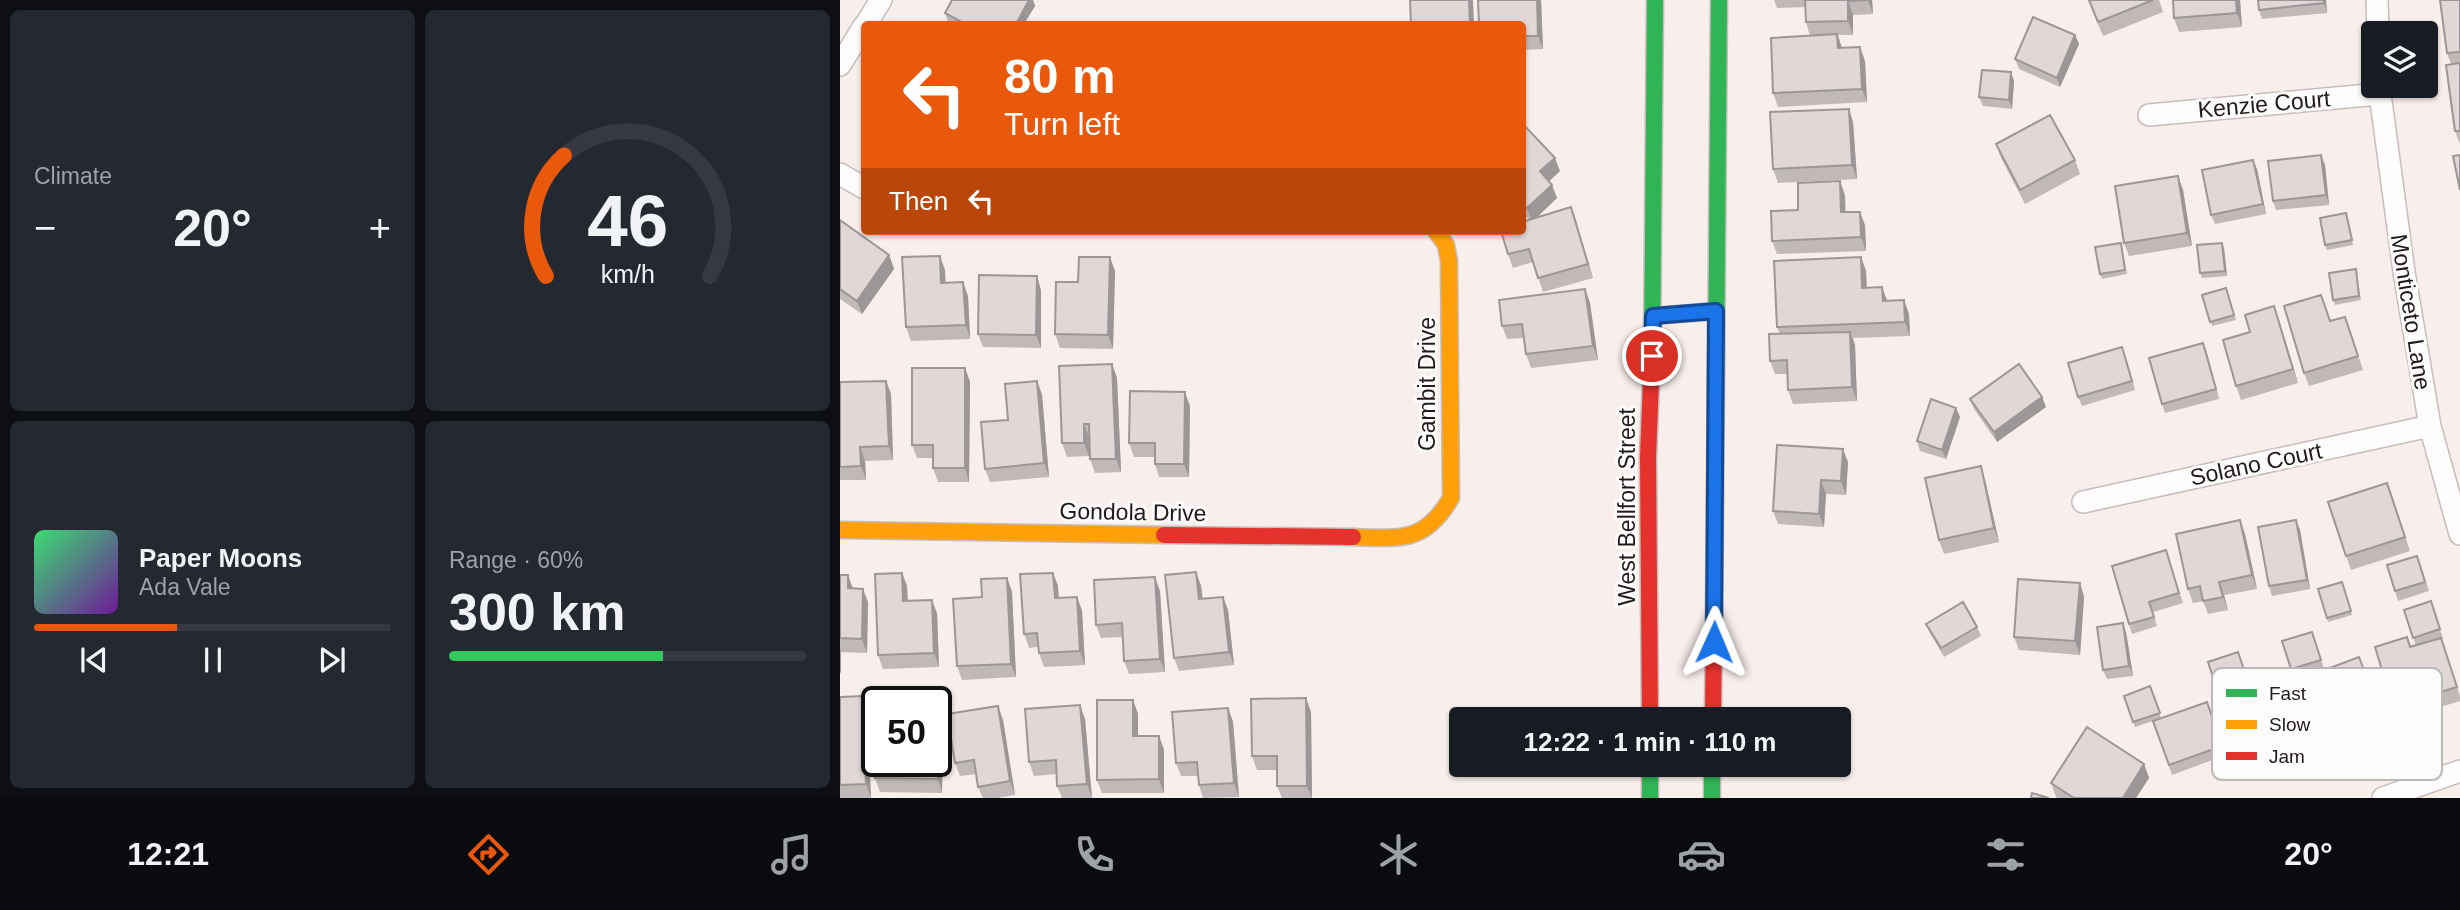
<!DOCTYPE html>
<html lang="en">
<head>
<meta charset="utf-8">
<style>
	body { margin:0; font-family:Arial,sans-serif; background:#242831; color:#f1f3f6; height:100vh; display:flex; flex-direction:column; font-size:26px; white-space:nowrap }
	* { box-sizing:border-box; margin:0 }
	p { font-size:23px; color:#9ea1a6 }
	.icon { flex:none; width:38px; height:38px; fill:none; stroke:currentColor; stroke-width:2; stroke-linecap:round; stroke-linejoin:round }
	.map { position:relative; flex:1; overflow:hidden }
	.panel { display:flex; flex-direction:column; gap:10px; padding:10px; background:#0d0f14; width:840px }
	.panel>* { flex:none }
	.banner { position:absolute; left:21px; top:21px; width:665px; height:214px; border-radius:7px; box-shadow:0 2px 5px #0004; background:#ea580c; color:#fff; overflow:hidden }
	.controls { position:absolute; left:1521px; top:21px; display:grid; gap:14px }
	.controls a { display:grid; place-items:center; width:77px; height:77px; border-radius:7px; background:#171b24; box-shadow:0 2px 5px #0004; font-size:35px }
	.speed { position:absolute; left:21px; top:686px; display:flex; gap:14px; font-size:35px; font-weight:700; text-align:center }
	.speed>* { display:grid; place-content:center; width:91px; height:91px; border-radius:50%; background:#171b24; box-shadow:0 2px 5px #0004; line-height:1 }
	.speed .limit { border:4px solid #111; border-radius:10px; background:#fff; color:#111 }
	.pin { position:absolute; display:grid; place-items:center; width:60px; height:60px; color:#fff; margin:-30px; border:4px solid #fff; border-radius:50%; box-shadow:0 2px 7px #0007 }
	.me { position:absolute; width:77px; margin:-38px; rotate:1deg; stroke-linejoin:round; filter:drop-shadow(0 0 5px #0008) }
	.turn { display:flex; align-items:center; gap:24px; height:147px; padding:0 28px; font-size:32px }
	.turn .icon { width:91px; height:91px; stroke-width:2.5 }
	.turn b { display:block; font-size:49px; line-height:60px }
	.then { display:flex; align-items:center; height:66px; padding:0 28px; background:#0003; gap:14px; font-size:26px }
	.big { font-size:52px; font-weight:700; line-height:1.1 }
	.panel .widget { flex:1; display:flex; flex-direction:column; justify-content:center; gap:10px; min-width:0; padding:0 24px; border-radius:10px; background:#242831 }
	.panel .dial { align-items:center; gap:0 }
	.dial svg { height:182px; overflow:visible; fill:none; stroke:#363941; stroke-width:7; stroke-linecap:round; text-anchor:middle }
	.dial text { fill:#f1f3f6; stroke:none }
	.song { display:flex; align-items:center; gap:21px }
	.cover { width:84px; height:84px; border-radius:10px; background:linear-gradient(135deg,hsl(140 70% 55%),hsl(280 70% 35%)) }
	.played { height:7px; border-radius:4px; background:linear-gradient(90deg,#ea580c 40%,#363941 40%) }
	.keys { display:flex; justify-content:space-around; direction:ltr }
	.heat { display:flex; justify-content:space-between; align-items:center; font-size:38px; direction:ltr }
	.charge { height:10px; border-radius:5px; background:linear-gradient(90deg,#34c759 60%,#363941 0) }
	.panel .tiles { flex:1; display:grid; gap:10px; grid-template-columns:repeat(2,1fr) }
	.trip { position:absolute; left:609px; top:707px; width:402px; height:70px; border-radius:7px; background:#171b24; box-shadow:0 2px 5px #0004; font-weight:700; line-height:70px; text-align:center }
	.tabs { display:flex; height:112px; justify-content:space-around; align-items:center; background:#090b0e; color:#9ea1a6 }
	.tabs .icon { width:49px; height:49px }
	.tabs .current { color:#ea580c }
	.tabs b { font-size:32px; color:#f1f3f6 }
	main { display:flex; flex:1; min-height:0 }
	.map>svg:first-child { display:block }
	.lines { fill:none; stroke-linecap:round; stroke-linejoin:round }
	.street-casing { stroke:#c6bdbb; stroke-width:24 }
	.fast-casing { stroke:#c6bdbb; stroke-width:19 }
	.slow-casing { stroke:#c6bdbb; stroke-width:19 }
	.jam-casing { stroke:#c6bdbb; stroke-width:19 }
	.street { stroke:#fefcfc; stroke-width:21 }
	.fast { stroke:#30b455; stroke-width:16 }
	.slow { stroke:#ff9f0a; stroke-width:16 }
	.jam { stroke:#e5322d; stroke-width:16 }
	.wall { fill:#c1b9b8 }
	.shaded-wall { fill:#9d9696 }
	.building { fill:#e0d7d6; stroke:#9d9696; stroke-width:2 }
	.route-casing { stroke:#114b97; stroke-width:18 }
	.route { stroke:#1a73e8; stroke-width:12 }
	.labels { text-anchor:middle; stroke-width:6; stroke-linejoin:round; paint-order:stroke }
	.street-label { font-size:23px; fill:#221a18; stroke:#fcfcfc }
	.key { fill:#fcfcfc; stroke:#bbb8b8; stroke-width:2 }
	.key-label { font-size:19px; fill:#221a18 }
</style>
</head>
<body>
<main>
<section class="panel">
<div class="tiles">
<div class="widget"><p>Climate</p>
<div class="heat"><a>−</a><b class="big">20°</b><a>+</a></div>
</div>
<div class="widget dial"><svg viewBox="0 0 100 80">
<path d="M14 69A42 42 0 1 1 86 69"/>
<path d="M14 69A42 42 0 0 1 22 16" stroke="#ea580c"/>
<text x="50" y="56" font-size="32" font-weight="700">46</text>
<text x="50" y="72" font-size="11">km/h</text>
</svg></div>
<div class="widget">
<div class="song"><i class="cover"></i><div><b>Paper Moons</b><p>Ada Vale</p></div></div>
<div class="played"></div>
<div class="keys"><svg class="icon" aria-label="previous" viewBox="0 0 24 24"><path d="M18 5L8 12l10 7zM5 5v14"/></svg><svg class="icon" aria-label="pause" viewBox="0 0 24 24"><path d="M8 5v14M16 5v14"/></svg><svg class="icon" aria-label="next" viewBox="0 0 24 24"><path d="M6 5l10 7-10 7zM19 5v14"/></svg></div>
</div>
<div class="widget"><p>Range · 60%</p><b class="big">300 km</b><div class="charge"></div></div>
</div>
</section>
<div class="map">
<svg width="1620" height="798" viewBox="0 0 1620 798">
	<rect width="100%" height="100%" fill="#f8eeeb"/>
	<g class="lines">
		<g class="street-casing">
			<path id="street" d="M1537,0L1538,33
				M26,24L41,0
				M0,65L24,26
				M1539,86L1564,272L1590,426L1620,534
				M1309,115L1540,94
				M0,174L24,188
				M1243,502L1590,426
				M1543,798L1620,771"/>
		</g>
		<g class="fast-casing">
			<path id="fast" d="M812,355L815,0
				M875,498L879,0
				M810,765V798
				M872,765V798"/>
		</g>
		<g class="slow-casing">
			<path id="slow" d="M813,316L876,311
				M0,530L324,535
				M513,537C560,538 584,544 611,498L609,261L606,245L596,231"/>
		</g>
		<g class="jam-casing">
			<path id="jam" d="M324,535L513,537
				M810,719L808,457L812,355
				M873,719L875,498"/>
		</g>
		<use href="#street" class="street"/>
		<use href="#fast" class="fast"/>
		<use href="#slow" class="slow"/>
		<use href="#jam" class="jam"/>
	</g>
	<path class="wall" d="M112,0H193L195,6L184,24H112L108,22L105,13Z
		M701,0L703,49L682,50V24H639Z
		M934,0H1032L1033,14L1013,15V35H998L1002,48L1025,61L1027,102L938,107L933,93L970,36L966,22L965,7L937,8Z
		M1248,0H1319L1323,12L1263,36Z
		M1333,0H1400L1402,27L1339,32L1334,18Z
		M1486,0L1487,13L1422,19L1419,10Z
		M1620,0V144L1615,131L1611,64L1607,53Z
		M1235,35L1239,44L1220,87L1179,69L1175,59Z
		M1171,72L1174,81L1172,109L1143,106L1139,97Z
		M1013,122L1017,179L938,183L933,169Z
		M682,123L720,171L709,181L717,198L696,218L731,207L753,278L703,292L693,262L673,268L668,254L689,220L682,212Z
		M1156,144L1235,160L1240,174L1185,204L1161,158Z
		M1481,155L1485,165L1489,205L1436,210L1433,201Z
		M1417,169L1426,214L1375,224L1371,215Z
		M1338,176L1343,190L1352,246L1289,256L1284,243Z
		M1005,195V212L1025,225L1026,251L937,254L932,241L958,210Z
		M1506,213L1513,245L1487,250L1485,245Z
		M0,220L49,255L54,269L22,314L0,299Z
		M1281,243L1287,274L1262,279L1260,274Z
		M1382,243L1384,248L1387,276L1362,278L1360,273Z
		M1021,257L1026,271L1027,288L1069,314L1070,336L1013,338L1015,345L1017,401L953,404L948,390L947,374H935L930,361L940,334L937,327Z
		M1516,269L1521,300L1495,305L1493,300Z
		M105,270V283L128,296L130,339L71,341L66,327Z
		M275,271L273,349L220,348L215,334L238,282Z
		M1386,288L1396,320L1372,326L1362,295Z
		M745,289L750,303L758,360L691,368L686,354L684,338L667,339L662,326Z
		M201,290V348L143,347L138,334Z
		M1434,306L1458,383L1401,400L1396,386L1410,332Z
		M1490,321L1510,330L1523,370L1469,386L1464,373Z
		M1363,343L1379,399L1325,413L1322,404Z
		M1286,357L1295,390L1242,406L1238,397Z
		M272,364L277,378L281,472L255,473L250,459L249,437V456L227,457L222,443Z
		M125,368L130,382L129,482H98L93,468V458H77L72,445Z
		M46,381L51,394L53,460L25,461L26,480H0V382Z
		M197,381L202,395L209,477L150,482L145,469L168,420Z
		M1202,397L1206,407L1157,442L1134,409L1130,399Z
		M350,406L349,477H319L315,464V457H294L289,443Z
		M1116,408L1120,417L1106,459L1080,451L1077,441Z
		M1008,462L1006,495L986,494L984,527L938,524L933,511Z
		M1145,480L1159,542L1104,554L1099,540Z
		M1552,496L1570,551L1511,570L1506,556Z
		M1456,520L1460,530L1470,589L1432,596L1429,586Z
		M1405,534L1417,589L1384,595L1388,610L1368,614L1363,601L1353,603L1348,589Z
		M1326,550L1343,603L1313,612L1317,626L1292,634L1289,624Z
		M1581,565L1589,591L1558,601L1555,591Z
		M356,572L361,586L363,599L388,610L394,665L339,671L334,658Z
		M62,573L67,586L68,600L97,613L99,667L43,669L38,655Z
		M213,573L218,586L219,598L237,597L242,611L245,665L204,667L199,653L198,647L189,648L184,634Z
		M0,575L28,602L27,653L1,652V673H0Z
		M167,578L172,592L176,677L122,680L117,666Z
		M1502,582L1512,615L1488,622L1478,589Z
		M1240,583L1244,597L1240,655L1179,650L1174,637Z
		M320,591L325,672L289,674L284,661L283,637L261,638L256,625Z
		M1591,601L1603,639H1602L1620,696V701L1558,720L1553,706L1567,637L1571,647L1576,646L1564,610Z
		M1086,624L1137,627L1141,636L1104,657L1090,633Z
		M1286,632L1293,676L1267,679L1263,670Z
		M1472,632L1484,669L1454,678L1451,669Z
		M1398,652L1411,692L1381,702L1368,662Z
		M1519,657L1544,724L1487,745L1471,700L1496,691Z
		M1449,680L1472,753L1415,770L1410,757L1422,707Z
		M1310,686L1321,718L1367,702L1386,755L1332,775L1313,721L1295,727L1284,696Z
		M0,697L27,710L31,798H0Z
		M98,700L103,713L102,793L40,792L35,778L96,761Z
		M293,700L298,714V736H319L324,750V793H262L257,780Z
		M388,708L393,722L399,797L363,798L359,785L358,776H341L336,763Z
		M471,712L472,798H442L437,786V770H417L412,756Z
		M245,719L252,798H222L217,786V774L194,776L189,762Z
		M163,720L175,795L157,798H143L138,787L137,774L120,776L115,763Z
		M1304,764L1309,778L1296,798H1218L1216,797L1211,783Z"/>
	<path class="shaded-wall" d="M189,0H193L195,6L184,24H176Z
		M629,0H633L634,24H630Z
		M697,0H701L703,49L698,36Z
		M1028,0H1032L1033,14Z
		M1396,0H1400L1402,27L1397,13Z
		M1484,0H1486L1487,13L1484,3Z
		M1008,1L1013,15V35L1008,21Z
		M997,34L1002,48H998Z
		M1235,35L1239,44L1220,87L1217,78Z
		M1020,47L1025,61L1027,102L1022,89Z
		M1171,72L1174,81L1172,109L1169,100Z
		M1009,109L1013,122L1017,179L1012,165Z
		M1481,155L1485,165L1489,205L1486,195Z
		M715,158L720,171L705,185L700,171Z
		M1413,160L1417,169L1426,214L1423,204Z
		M1338,176L1343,190L1352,246L1347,233Z
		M1000,181L1005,195L1006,226L1001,212Z
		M712,185L717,198L692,222L687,208Z
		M731,207L736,221L753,278L748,264Z
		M1020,212L1025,225L1026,251L1021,237Z
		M1382,243L1384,248L1387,276L1385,271Z
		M49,255L54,269L22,314L17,301Z
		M100,256L105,270L106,297L101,283Z
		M270,257L275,271L273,349L268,335Z
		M1021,257L1026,271L1027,302L1022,288Z
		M197,276L201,290V348L196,335Z
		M123,282L128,296L130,339L126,325Z
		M1042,287L1047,300L1048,315L1043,301Z
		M745,289L750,303L758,360L753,346Z
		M1064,300L1069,314L1070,336L1065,322Z
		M1434,306L1439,320L1458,383L1453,369Z
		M1010,332L1015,345L1017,401L1012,387Z
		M1363,343L1367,353L1379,399L1376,389Z
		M272,364L277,378L281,472L276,459Z
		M125,368L130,382L129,482L125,468Z
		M46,381L51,394L53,460L49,446Z
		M197,381L202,395L209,477L204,463Z
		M345,392L350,406L349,477L344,464Z
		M1202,397L1206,407L1157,442L1154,432Z
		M1116,408L1120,417L1106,459L1102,450Z
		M244,424L249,437V456L244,443Z
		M20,447L25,461L26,480L21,466Z
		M1003,449L1008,462L1006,495L1001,481Z
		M1141,466L1145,480L1159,542L1154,528Z
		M981,480L986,494L984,527L979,514Z
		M1400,520L1405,534L1417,589L1412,575Z
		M1456,520L1460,530L1470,589L1467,580Z
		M356,572L361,586L364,613L359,599Z
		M62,573L67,586L68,614L63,601Z
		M213,573L218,586L219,612L215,598Z
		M8,575L13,589L8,588Z
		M315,577L320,591L325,672L320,659Z
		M167,578L172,592L176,677L171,664Z
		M1379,582L1384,595L1388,610L1383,597Z
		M1240,583L1244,597L1240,655L1235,641Z
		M23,589L28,602L27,653L22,639Z
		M237,597L242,611L245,665L240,651Z
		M383,597L388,610L394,665L389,652Z
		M92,600L97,613L99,667L94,653Z
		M1283,623L1286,632L1293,676L1289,666Z
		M0,648L1,652V673L0,670Z
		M1449,680L1454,694L1472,753L1467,739Z
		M22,696L27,710L31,798L26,784Z
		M466,698L471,712L472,798L467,786Z
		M98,700L103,713L102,793L98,779Z
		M293,700L298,714V750L293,736Z
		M240,705L245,719L252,798L247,784Z
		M158,706L163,720L175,795L170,781Z
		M388,708L393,722L399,797L394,783Z
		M319,736L324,750V793L319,779Z
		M1304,764L1309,778L1296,798H1283Z"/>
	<path class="building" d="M112,0H189L176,24H125L105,13Z
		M570,0H629L630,24H571Z
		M638,0H697L698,36H682V24H674V23L639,24Z
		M965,0H1028L1008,1V21L966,22Z
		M1249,0H1313L1258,22Z
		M1333,0H1396L1397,13L1334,18Z
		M1418,0H1484V3L1419,10Z
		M1600,0H1620V52L1607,53Z
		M1193,17L1235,35L1217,78L1175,59Z
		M997,34L998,48L1020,47L1022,89L933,93L931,38Z
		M1620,63V131H1615L1606,65Z
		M1142,70L1171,72L1169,100L1139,97Z
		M1009,109L1012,165L933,169L930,112Z
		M1210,115L1235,160L1180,190L1156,144Z
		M682,123L715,158L700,171L712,185L687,208L682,204Z
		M1481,155L1486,195L1433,201L1428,161Z
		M1620,155V190L1613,156Z
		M1413,160L1423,204L1371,215L1362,170Z
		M1338,176L1347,233L1284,243L1275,186Z
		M1000,181L1001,212H1020L1021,237L932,241L931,211L958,210V183Z
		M731,207L748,264L698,278L689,249L668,254L661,231H682V222Z
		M1506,213L1512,240L1485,245L1480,218Z
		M0,220L49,255L17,301L0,289Z
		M1281,243L1285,270L1260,274L1255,247Z
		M1382,243L1385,271L1360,273L1357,245Z
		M100,256L101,283L123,282L126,325L66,327L62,257Z
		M239,257H270L268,335L215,334L216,282H238Z
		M1021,257L1022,288L1042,287L1043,301L1064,300L1065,322L937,327L934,261Z
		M1516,269L1519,296L1493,300L1489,273Z
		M139,275L197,276L196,335L138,334Z
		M1386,288L1394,315L1370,322L1362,295Z
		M745,289L753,346L686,354L682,324L662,326L659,300Z
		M1481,295L1490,321L1505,317L1518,356L1464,373L1444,306Z
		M1434,306L1453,369L1396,386L1383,340L1410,332L1405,315Z
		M1010,332L1012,387L948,390L947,360L930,361L929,334Z
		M1363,343L1376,389L1322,404L1309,358Z
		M1282,347L1292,381L1238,397L1228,363Z
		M272,364L276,459H250L249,424H244V443H222L219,366Z
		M1179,364L1202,397L1154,432L1130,399Z
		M72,368H125V468H93V445H72Z
		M46,381L49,446L20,447L21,466L0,467V382Z
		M197,381L204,463L145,469L141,422L168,420L165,384Z
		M290,391L345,392L344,464H315V443H289Z
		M1091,399L1116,408L1102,450L1077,441Z
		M937,445L1003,449L1001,481L981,480L979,514L933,511Z
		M1141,466L1154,528L1099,540L1085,478Z
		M1547,483L1565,537L1506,556L1488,502Z
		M1400,520L1412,575L1379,582L1383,597L1363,601L1360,586L1348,589L1336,534Z
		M1456,520L1467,580L1429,586L1418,527Z
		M1326,550L1339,593L1309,602L1314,617L1289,624L1272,566Z
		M1577,556L1585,582L1555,591L1547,565Z
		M356,572L359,599L383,597L389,652L334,658L325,575Z
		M62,573L63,601L92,600L94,653L38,655L35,574Z
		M213,573L215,598L237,597L240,651L199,653L197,633L184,634L180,574Z
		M0,575H8V588L23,589L22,639L0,638Z
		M315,577L320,659L284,661L282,623L256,625L254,580Z
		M167,578L171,664L117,666L113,599L142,597L141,579Z
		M1178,579L1240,583L1235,641L1174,637Z
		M1502,582L1511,611L1487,618L1478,589Z
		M1591,601L1600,629L1573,638L1564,610Z
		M1123,602L1137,627L1101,648L1086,624Z
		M1283,623L1289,666L1263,670L1257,627Z
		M1472,632L1481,660L1451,669L1442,641Z
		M1567,637L1570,647L1601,638L1617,687L1553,706L1535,647Z
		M1398,652L1408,682L1378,693L1368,662Z
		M1519,657L1541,714L1484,735L1471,700L1496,691L1487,669Z
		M1310,686L1320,713L1293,722L1284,696Z
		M22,696L26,784L0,785V697Z
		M466,698L467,786H437V756H412L411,699Z
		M63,699L98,700V779L35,778L36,736H37V761H96V702H63Z
		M257,700H293V736H319V779L257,780Z
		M1367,702L1382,746L1329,765L1313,721Z
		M240,705L247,784L217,786L216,760L189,762L185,709Z
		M158,706L170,781L138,787L134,760L115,763L107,714Z
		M388,708L394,783L359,785L357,762L336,763L332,712Z
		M1247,727L1304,764L1283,798H1234L1211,783Z
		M1192,793L1209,798H1191Z"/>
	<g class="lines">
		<g class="route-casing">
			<path id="route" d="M812,356L813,316L876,311L874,642"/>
		</g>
		<use href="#route" class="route"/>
	</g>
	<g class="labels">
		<g class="street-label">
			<text transform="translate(1424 104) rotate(-5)" y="8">Kenzie Court</text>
			<text transform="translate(1571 312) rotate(81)" y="8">Monticeto Lane</text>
			<text transform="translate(587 384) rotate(-90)" y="8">Gambit Drive</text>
			<text transform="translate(1416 464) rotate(-12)" y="8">Solano Court</text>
			<text transform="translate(787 507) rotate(-90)" y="8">West Bellfort Street</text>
			<text transform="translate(293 512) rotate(1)" y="8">Gondola Drive</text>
		</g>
	</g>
	<rect x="1372" y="668" width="230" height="112" rx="10" class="key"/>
	<rect x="1386" y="689" width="31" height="8" fill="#30b455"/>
	<rect x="1386" y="720" width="31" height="9" fill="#ff9f0a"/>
	<rect x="1386" y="752" width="31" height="8" fill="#e5322d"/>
	<g class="key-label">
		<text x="1429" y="700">Fast</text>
		<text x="1429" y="731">Slow</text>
		<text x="1429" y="763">Jam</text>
	</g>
</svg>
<div class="controls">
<a><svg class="icon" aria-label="layers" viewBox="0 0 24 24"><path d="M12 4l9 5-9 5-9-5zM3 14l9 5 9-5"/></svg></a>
</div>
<div class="speed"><div class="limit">50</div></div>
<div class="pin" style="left:812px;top:356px;background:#d93025"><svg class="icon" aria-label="arrive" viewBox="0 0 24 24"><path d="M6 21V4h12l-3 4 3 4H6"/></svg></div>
<svg class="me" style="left:874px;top:642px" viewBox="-20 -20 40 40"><path d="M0-17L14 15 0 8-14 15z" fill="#1a73e8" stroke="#fff" stroke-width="4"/></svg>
<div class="trip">12:22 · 1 min · 110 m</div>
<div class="banner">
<div class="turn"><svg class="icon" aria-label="left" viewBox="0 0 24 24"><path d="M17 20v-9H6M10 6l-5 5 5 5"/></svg><div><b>80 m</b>Turn left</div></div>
<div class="then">Then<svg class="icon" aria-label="left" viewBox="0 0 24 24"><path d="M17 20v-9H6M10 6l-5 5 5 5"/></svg></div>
</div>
</div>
</main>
<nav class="tabs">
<b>12:21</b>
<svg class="icon current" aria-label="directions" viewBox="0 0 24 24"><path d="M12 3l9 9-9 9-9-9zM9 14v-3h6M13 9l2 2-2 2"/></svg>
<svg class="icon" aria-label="music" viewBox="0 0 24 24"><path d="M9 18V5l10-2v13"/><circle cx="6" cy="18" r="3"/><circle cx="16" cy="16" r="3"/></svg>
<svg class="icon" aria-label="phone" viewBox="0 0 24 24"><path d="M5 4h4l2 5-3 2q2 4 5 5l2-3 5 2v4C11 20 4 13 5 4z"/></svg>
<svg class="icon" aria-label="climate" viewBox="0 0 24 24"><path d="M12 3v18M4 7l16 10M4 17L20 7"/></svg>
<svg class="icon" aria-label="car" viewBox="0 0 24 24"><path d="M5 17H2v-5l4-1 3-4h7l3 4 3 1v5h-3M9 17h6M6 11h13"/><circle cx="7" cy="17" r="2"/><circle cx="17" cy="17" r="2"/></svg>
<svg class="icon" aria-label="filters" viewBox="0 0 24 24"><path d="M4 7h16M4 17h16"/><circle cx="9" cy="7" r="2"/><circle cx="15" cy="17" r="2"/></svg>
<b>20°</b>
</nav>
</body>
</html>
